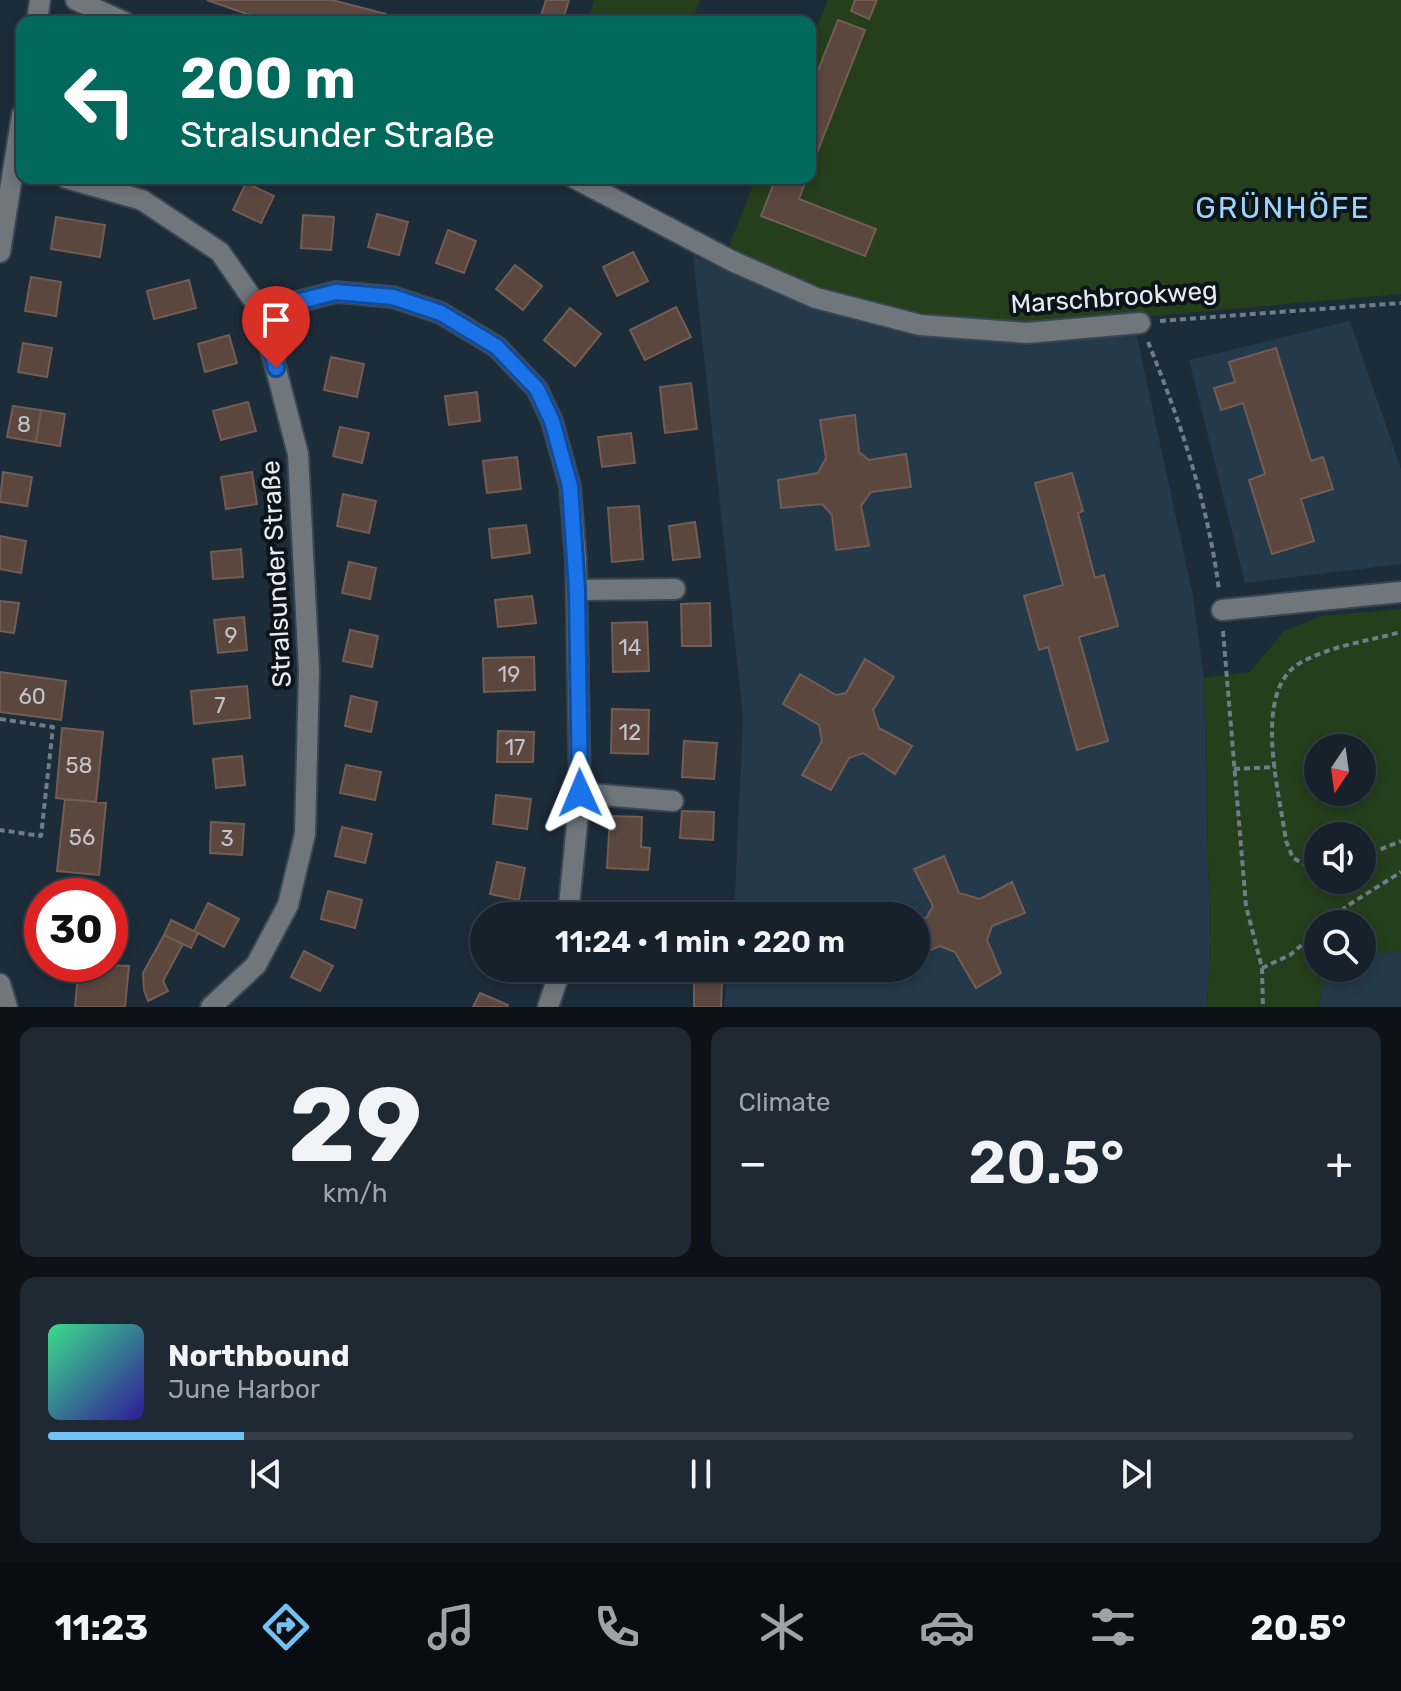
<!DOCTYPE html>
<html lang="en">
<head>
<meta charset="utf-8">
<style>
	body { margin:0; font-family:Rubik,sans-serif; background:#1f2933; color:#f1f3f6; height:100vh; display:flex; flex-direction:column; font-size:30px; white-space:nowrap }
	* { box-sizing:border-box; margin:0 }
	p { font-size:26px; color:#9ea3a9 }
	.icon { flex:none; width:44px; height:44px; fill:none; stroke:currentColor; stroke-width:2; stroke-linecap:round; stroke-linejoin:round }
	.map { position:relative; height:1007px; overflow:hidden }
	.sheet { display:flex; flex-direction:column; gap:20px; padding:20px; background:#0c1218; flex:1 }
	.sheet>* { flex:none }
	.banner { position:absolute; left:16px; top:16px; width:800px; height:168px; border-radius:16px; box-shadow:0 4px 12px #0003,0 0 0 2px #353e47; background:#00695c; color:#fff; overflow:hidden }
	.needle { width:52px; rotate:193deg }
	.controls { position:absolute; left:1304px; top:734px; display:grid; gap:16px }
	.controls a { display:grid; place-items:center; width:72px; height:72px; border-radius:50%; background:#16212b; box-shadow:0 4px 12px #0003,0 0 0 2px #353e47; font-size:40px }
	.speed { position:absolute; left:24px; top:878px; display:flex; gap:16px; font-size:40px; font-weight:700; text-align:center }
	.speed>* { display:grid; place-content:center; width:104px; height:104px; border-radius:50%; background:#16212b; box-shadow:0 4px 12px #0003,0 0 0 2px #353e47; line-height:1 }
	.speed .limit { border:12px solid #d22; background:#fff; color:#111 }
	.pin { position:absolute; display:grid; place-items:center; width:68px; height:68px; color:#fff; margin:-82px -34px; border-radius:50% 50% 50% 0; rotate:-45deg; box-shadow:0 0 8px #0007 }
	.pin .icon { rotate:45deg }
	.me { position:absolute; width:88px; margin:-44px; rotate:359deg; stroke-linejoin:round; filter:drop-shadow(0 0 6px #0008) }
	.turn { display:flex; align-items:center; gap:28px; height:168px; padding:0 32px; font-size:36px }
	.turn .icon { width:104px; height:104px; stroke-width:2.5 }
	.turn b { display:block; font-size:56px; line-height:68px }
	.big { font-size:60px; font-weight:600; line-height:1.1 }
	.sheet .card { flex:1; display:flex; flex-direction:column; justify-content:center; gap:12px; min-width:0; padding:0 28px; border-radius:16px; background:#1f2933 }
	.sheet .dial { align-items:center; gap:0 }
	.dial b { font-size:104px; line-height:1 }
	.song { display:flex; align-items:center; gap:24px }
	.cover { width:96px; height:96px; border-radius:12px; background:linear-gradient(135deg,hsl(150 70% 55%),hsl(250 70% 35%)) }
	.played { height:8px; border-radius:4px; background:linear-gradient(90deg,#72c1f5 15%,#353e47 15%) }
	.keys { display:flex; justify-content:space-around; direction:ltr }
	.heat { display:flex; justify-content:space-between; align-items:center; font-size:44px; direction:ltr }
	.sheet .tiles { flex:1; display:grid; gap:20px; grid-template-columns:1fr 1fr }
	.card:last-child { grid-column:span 2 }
	.trip { position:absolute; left:470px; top:902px; width:460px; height:80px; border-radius:40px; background:#16212b; box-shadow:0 4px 12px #0003,0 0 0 2px #353e47; font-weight:600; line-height:80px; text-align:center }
	.tabs { display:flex; height:128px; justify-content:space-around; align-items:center; background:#090d11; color:#9ea3a9 }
	.tabs .icon { width:56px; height:56px }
	.tabs .current { color:#72c1f5 }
	.tabs b { font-size:36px; color:#f1f3f6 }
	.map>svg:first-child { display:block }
	.built { fill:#24394a }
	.green { fill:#253e1c; fill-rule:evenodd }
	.building { fill:#5c473f; stroke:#725c54; stroke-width:2 }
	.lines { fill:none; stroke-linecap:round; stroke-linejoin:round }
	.minor-casing { stroke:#394753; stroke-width:24 }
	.path { stroke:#707c87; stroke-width:4; stroke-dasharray:6 4; stroke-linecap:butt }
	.minor { stroke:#6f777d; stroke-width:20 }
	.route-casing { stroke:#114b97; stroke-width:20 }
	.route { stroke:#1a73e8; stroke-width:14 }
	.labels { text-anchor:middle; stroke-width:8; stroke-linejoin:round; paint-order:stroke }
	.number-label { font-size:22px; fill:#c2c4c8 }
	.street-label { font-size:26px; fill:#e4edf6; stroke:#0d1419 }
	.quarter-label { font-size:30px; letter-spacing:2px; fill:#9cd5fc; stroke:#0d1419 }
</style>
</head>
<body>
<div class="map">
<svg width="1401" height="1007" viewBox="0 0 1401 1007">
	<rect width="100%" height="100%" fill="#1d2c39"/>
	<path class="built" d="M693,256L812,309L926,335L1136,332L1193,596L1204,678L1210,942L1207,1007H724L728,968H916V916H734L743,716Z
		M1350,321L1401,469V564L1245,583L1189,360Z
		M1401,951V1007H1319L1325,968H1362V955Z"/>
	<path class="green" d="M594,0H700L692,22H588Z
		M828,0H1401V294L1028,327L922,318L820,290L729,246L756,178H810V44Z
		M1401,609V951L1362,955V924H1318V968H1325L1319,1007H1207L1210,942L1204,678L1250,672L1284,631L1321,616ZM1362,748V792H1318V748ZM1318,836H1362V880H1318Z"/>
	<path class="building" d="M207,0H332L386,14L384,22H270Z
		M546,0H569L562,22H539Z
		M855,0H877L869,19L851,11Z
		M838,20L865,30L810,171V91Z
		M189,178H210L207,185Z
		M776,178H807L799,199L876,229L865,256L761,216Z
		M246,183L274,196L261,223L233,210Z
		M377,214L408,222L399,255L368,247Z
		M303,215L334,217L331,250L301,248Z
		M56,217L105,225L100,257L51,249Z
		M448,230L476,241L464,273L436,263Z
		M633,252L648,281L617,296L603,267Z
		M515,265L542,286L523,310L496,289Z
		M31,277L61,282L56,316L25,311Z
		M189,280L196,308L154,319L147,291Z
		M676,307L691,337L645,360L630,330Z
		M570,308L601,334L575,366L544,340Z
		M229,335L237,363L205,372L198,344Z
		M23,343L52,348L47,377L18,372Z
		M1276,348L1311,461L1323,457L1333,489L1301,499L1314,541L1272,554L1249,480L1265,474L1243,403L1221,410L1214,388L1235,382L1229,362Z
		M331,357L364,364L357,397L324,390Z
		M691,383L697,429L665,433L660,387Z
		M477,392L480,421L449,425L445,396Z
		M248,402L256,431L221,440L213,411Z
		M13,406L41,410L36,442L7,437Z
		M41,410L65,414L60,446L36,442Z
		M855,415L859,452L869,460L906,454L911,487L871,492L861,506L869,546L836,550L832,515L822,504L781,508L778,480L818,473L826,458L820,420Z
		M340,427L369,433L362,463L333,456Z
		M631,433L635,463L602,467L598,437Z
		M517,457L521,489L487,493L483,461Z
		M3,472L32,477L27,506L0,502Z
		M252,472L257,504L226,509L221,477Z
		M1072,473L1083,511L1078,513L1095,578L1104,575L1118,626L1079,637L1108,741L1077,750L1048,647L1039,650L1024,596L1063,585L1035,483Z
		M343,494L376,501L369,533L337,526Z
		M639,506L643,559L612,562L608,508Z
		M695,522L700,557L673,560L669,526Z
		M526,525L530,553L492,558L489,529Z
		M0,536L26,541L21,573L0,569Z
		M241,549L243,577L213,579L211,552Z
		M349,562L376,568L370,599L342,593Z
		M532,596L536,623L498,627L495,600Z
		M0,601L19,603L14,633L0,631Z
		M710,603L711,646H682L681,604Z
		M244,617L247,650L218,653L214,620Z
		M647,622L649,671L613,672L612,623Z
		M350,630L378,636L372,667L343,661Z
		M534,657L535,690L484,692L483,658Z
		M865,659L894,677L873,710L879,728L912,746L895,774L863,753L849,758L831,790L802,775L822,741L819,725L783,704L800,674L836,695L846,693Z
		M0,672L66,681L61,720L0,712Z
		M247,686L250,718L194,724L191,691Z
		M351,696L377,702L371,732L345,726Z
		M612,709L649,710L648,754L611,753Z
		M62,728L103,732L96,802L56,798Z
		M498,731L534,732L533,762H497Z
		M684,741L717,743L714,779L682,777Z
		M242,756L245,785L216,788L213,759Z
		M346,765L381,772L375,800L340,793Z
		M496,795L531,799L527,829L493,824Z
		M65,799L106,803L99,875L57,871Z
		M682,811L714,812L713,840L680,838Z
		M610,816L642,817L641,847L650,848L648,870L607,868Z
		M211,822L244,824L242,855L210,853Z
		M342,827L372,834L365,863L335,856Z
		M944,856L959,893L980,899L1012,882L1025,913L992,926L987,940L1001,973L976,988L955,952L940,946L916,956V922L927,917L933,906L914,869Z
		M497,862L525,868L519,900L490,894Z
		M328,891L362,900L355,928L321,919Z
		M208,903L239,919L224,947L194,931Z
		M171,920L198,933L191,948L164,935Z
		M164,935L183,944L163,981L168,991L148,1001L144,990L143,973Z
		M304,951L333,966L320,991L291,977Z
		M79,964L129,966L125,1007H75Z
		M592,968H622L621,976L592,971Z
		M661,968H705L703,983L660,979Z
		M694,982L722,983L721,1007H694Z
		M480,993L508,1005L507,1007H473Z"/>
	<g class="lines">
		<g class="minor-casing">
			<path id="minor" d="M76,0L124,22
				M37,22L40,0
				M66,178L142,200L220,252L261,311L298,454L309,671L305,834L288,905L256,965L211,1007
				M574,178L732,261L816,298L920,325L1027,333L1140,323
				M0,252L22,115
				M261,311L336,292L393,297L441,313L497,347L537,389L552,421L570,486L576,561L580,793L568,916
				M577,590L675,589
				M1222,610L1401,592
				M580,793L673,801
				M0,984L7,1007
				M548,1007L561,968"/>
		</g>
		<path class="path" d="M1160,321L1401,303
			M1148,342C1181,423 1208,504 1219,590
			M1223,631L1246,906L1262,968L1263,1007
			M0,719L53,727L41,836L0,830
			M1234,769L1276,767
			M1362,857L1401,841
			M1318,867H1310L1293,858L1286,841C1280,795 1251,691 1300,663C1330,646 1368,641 1401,632
			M1326,924L1347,906L1401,872
			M1262,968L1290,955L1318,931"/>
		<use href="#minor" class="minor"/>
	</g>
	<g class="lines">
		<g class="route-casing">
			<path id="route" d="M276,368L261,311L336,292L393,297L441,313L497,347L537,389L552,421L570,486L577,590L580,793"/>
		</g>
		<use href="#route" class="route"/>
	</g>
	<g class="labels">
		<g class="number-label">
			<text x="24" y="432">8</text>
			<text x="231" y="643">9</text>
			<text x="630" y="655">14</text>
			<text x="509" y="682">19</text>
			<text x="32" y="704">60</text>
			<text x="220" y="713">7</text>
			<text x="630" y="740">12</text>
			<text x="515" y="755">17</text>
			<text x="79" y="773">58</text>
			<text x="82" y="845">56</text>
			<text x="227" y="846">3</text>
		</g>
		<g class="street-label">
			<text transform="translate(1114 297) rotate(-4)" y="9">Marschbrookweg</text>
			<text transform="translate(276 574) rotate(-93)" y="9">Stralsunder Straße</text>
		</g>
		<g class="quarter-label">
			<text x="1283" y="218">GRÜNHÖFE</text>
		</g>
	</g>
</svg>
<div class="controls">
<a><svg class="needle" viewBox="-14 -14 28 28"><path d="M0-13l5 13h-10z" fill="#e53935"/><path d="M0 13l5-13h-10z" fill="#9ea3a9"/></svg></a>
<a><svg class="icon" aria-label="sound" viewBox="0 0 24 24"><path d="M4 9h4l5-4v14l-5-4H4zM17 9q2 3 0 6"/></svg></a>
<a><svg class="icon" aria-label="search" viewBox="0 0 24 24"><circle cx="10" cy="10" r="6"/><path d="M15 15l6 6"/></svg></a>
</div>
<div class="speed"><div class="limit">30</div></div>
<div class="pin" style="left:276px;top:368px;background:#d93025"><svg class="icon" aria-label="arrive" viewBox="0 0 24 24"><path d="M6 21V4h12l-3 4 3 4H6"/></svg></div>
<svg class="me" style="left:580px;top:793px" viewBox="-20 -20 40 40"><path d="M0-17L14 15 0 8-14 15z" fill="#1a73e8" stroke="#fff" stroke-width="4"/></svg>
<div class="trip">11:24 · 1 min · 220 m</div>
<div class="banner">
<div class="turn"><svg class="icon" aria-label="left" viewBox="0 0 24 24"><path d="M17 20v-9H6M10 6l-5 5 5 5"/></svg><div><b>200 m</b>Stralsunder Straße</div></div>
</div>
</div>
<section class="sheet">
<div class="tiles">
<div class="card dial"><b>29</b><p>km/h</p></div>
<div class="card"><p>Climate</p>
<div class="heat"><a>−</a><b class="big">20.5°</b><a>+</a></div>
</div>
<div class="card">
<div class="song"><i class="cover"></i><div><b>Northbound</b><p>June Harbor</p></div></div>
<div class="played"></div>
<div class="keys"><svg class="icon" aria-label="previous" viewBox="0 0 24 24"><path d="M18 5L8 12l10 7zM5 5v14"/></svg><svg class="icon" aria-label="pause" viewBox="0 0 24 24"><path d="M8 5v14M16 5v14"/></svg><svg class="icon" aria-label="next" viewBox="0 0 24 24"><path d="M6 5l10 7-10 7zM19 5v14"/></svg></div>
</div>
</div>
</section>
<nav class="tabs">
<b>11:23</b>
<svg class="icon current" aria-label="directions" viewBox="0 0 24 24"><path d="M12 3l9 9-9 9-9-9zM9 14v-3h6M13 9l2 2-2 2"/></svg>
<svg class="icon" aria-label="music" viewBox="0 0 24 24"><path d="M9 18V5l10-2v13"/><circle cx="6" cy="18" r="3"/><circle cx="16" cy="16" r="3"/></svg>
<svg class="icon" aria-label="phone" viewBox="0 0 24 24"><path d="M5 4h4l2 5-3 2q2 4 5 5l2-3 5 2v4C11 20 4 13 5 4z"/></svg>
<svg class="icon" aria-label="climate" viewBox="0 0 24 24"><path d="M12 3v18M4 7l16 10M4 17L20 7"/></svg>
<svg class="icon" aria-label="car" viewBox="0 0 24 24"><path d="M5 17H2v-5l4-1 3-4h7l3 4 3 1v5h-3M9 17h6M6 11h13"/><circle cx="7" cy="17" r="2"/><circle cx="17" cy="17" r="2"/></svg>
<svg class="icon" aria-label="filters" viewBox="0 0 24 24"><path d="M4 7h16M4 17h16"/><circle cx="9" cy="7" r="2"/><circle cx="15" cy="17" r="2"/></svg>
<b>20.5°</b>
</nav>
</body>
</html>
